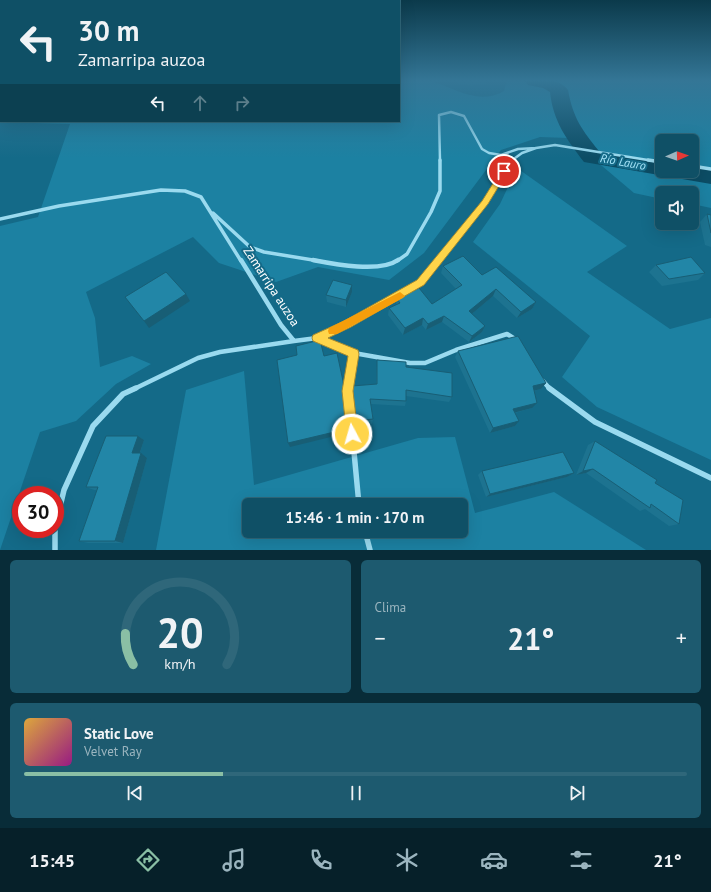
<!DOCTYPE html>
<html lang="es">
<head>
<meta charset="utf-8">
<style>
	body { margin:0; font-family:"PT Sans",sans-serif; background:#1d5a6f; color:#f1f3f6; height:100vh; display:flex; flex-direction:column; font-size:15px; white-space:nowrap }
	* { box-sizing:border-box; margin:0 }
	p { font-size:13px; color:#9bb5bf }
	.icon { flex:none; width:22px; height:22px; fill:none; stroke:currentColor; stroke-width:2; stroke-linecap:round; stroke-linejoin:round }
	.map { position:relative; height:550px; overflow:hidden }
	.details { display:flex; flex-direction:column; gap:10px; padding:10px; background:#082c38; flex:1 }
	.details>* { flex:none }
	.hud { position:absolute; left:0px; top:0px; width:400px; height:122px; box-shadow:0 4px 16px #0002,0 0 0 1px #2f677a; background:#0f5066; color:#f1f3f6; overflow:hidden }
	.needle { width:26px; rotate:88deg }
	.buttons { position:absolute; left:655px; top:134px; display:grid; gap:8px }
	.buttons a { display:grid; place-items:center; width:44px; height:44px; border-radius:6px; background:#0f5066; box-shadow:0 4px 16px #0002,0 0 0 1px #2f677a; font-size:20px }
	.speed { position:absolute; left:12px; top:486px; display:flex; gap:8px; font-size:20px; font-weight:700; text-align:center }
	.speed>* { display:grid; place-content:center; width:52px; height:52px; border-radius:50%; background:#0f5066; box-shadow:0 4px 16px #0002,0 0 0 1px #2f677a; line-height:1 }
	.speed .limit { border:6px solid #d22; background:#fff; color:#111 }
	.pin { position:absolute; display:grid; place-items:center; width:34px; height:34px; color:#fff; margin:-17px; border:2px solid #fff; border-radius:50%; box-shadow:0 1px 4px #0007 }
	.me { position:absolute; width:44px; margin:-22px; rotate:354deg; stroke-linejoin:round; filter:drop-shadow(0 0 3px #0008) }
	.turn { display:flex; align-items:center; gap:14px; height:84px; padding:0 12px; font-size:18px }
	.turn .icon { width:52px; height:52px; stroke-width:2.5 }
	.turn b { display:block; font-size:28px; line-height:34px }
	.lanes { display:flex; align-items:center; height:38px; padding:0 12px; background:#0003; justify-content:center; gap:20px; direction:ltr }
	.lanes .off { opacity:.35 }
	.big { font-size:30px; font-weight:800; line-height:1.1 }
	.details .card { flex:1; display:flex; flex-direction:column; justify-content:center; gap:6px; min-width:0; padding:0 14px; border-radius:6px; background:#1d5a6f }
	.details .dial { align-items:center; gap:0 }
	.dial svg { height:104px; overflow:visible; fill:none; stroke:#2f677a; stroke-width:7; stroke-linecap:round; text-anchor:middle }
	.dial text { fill:#f1f3f6; stroke:none }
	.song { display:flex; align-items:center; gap:12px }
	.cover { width:48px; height:48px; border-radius:6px; background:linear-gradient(135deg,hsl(40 70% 55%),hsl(310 70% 35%)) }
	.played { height:4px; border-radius:2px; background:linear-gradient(90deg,#8abfa5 30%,#2f677a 30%) }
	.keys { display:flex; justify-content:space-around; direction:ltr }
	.heat { display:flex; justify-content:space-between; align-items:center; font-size:22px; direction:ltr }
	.details .tiles { flex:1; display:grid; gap:10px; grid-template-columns:1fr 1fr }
	.card:last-child { grid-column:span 2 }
	.trip { position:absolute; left:242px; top:498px; width:226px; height:40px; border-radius:6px; background:#0f5066; box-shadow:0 4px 16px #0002,0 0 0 1px #2f677a; font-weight:800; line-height:40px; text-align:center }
	.tab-bar { display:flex; height:64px; justify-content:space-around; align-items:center; background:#062029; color:#9bb5bf }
	.tab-bar .icon { width:28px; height:28px }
	.tab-bar .selected { color:#8abfa5 }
	.tab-bar b { font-size:18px; color:#f1f3f6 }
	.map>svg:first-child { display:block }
	.green { fill:#1c81a2; fill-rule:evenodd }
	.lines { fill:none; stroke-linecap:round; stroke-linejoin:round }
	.river { fill:#0c4d65; fill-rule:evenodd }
	.street-far3 { stroke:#9adaef; stroke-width:2.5 }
	.street-far2 { stroke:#9adaef; stroke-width:3.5 }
	.street-far1 { stroke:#9adaef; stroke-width:4.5 }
	.street { stroke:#9adaef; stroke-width:5.5 }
	.wall { fill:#1d7390 }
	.shaded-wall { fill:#185e75 }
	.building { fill:#2286a7; stroke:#185e75 }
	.route { fill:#ffd54a; stroke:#a68a30 }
	.slow { fill:#f59e0b }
	.labels { text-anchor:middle; stroke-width:4; stroke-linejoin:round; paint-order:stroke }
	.far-water-label { font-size:12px; font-style:italic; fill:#a5e3f7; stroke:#146a88 }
	.street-label { font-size:13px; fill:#fff; stroke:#146a88 }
</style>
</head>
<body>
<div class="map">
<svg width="711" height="550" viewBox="0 0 711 550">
	<rect width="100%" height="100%" fill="#146a88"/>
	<path class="green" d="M399,81C409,81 421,79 430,81C456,88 478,106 504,91L507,81H711V208L692,204V193H662V199L634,193L569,138L540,137L501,150L424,253L389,280L318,267L276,282L219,263L193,237L86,292L95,318L100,367L132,356L151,364L116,384L76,421L40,432L0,550V226L38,217L70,124L0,122L399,121ZM662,141H692V171H662Z
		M517,168L627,246L587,272L670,329L711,318V460L597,407L562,377L590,336L473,242L500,204Z
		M244,371L254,485L418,438L455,437L475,513L554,492L646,550H156L186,390ZM249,505H461V531H249Z"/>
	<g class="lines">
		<path class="river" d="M525,81C539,80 559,77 568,90C573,118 582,130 599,151L662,162V171H692V167L711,170V184L584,162C567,140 553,121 550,92L543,88L528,85Z"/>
		<path class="street-far3" d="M440,161L439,115L451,112L464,116L482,149L489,153L501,155L518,149L536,148
			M511,161L522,153L536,148L555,145L654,161"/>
		<path class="street-far2" d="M648,160L662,162
			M692,166L711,169
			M213,213L250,247L264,252L319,261
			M0,219L59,206L161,190L185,191L201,197L241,261
			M397,261L407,254L431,212L440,191V160
			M438,261L485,202L513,160"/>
		<path class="street-far1" d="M313,260C334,264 380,273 398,260
			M317,338L348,352L410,363H425L456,350L507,334L518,341
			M294,341L317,338L348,324L421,283L439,260
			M542,380L550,389
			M134,389L198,358L220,352L294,341L281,325L241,260
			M347,389L354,354"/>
		<path class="street" d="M348,388L359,505
			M549,388L595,422L711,478
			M365,531L370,550
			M55,550V528L64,490L93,426L123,394L136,388"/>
	</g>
	<path class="wall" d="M446,81H487L486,85L473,84L472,86Z
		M707,214L711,215V247L705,245L700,222Z
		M656,265L705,273L698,280L662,286L649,272Z
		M443,266L482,275L536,302L532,309L517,318L493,296L472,314L485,326L482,332L469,342L442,322L426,330L422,325L403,335L388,315L389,308L396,305L397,299L432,304L456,289L441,273Z
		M352,292L346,307L327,302L326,295Z
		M458,351L546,383L541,389L534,391L532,408L515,413L519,421L515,426L490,433L455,357Z
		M377,360L406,367L452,397L449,402L406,396V401L405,406L371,404L373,419L372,424L356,425L352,386L376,384Z
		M138,436L144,440L140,453L147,458L123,543H88L79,541L97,490H94L86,487Z
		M595,441L655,483L679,524L669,526L645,509L640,511L586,473L576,475L588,445Z
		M482,471L574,473L567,477L486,497L478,475Z"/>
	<path class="shaded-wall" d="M352,285V292L346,307V300Z
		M496,289L493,296L467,318L469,311Z
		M186,294L190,301L149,328L144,321Z
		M536,302L532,309L517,318L521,312Z
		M444,316L442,322L426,330L428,324Z
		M423,318L422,325L403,335L405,328Z
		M485,326L482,332L469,342L472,336Z
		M546,383L541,389L528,392L533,386Z
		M537,403L532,408L509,414L513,409Z
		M519,421L515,426L490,433L493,428Z
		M347,429V433L290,447L288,443Z
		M138,436L144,440L138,458L132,453Z
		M141,453L147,458L123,543L115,541Z
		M593,469L586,473L576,475L583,471Z
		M574,473L567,477L486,497L490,494Z"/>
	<path class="building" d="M707,214L711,215V233Z
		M463,256L482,275L496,267L536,302L521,312L496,289L469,311L485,326L472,336L444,316L428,324L423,318L405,328L389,308L400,303L397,299L419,288L432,304L462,285L443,266Z
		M691,257L705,273L669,279L656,265Z
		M166,272L186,294L144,321L125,297Z
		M333,280L352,285L346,300L326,295Z
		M518,336L546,383L533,386L537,403L513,409L519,421L493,428L458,351Z
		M320,340L324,356L337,353L343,381L347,429L288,443L277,360L297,355L296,346Z
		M377,360L406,362V367L452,373V397L406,390V401L370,399L373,419L356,421L352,386L377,384Z
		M106,436H138L132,453H141L115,541H79L98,487H86Z
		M595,441L657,480L655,483L683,500L679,524L651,504L650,508L593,469L583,471Z
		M563,452L574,473L490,494L482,471Z"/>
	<linearGradient id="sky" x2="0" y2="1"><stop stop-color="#0b3a4b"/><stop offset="0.51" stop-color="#347696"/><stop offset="1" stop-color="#347696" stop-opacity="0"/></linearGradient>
	<rect width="711" height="158" fill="url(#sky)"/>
	<path class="route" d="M502,169L508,171L488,204L424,285L351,327L328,338L358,350L359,354L353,391L358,434L356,438L352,440L347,438L342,391L348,356L313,341L312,338L313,335L344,321L417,280L482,201Z"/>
	<path class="slow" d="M400,292L405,296L403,298L337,334H329L328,331L329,328Z"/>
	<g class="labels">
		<g class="far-water-label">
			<text transform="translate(623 162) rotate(10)" y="4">Río Lauro</text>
		</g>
		<g class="street-label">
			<text transform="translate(272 286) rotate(57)" y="5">Zamarripa auzoa</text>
		</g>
	</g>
</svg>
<div class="buttons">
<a><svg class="needle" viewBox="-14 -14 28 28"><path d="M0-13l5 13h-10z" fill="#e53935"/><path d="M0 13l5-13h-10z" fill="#9bb5bf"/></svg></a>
<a><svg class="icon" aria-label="sound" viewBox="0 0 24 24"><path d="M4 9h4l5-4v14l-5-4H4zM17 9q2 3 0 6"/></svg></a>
</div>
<div class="speed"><div class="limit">30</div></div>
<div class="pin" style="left:504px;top:171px;background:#d93025"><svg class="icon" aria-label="arrive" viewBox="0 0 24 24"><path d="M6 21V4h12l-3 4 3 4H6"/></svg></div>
<svg class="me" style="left:352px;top:434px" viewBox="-20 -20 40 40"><circle r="17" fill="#ffd54a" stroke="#fff" stroke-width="3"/><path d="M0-11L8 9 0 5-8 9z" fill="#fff"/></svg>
<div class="trip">15:46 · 1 min · 170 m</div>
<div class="hud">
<div class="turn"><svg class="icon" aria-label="left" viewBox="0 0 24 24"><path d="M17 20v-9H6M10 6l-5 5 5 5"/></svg><div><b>30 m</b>Zamarripa auzoa</div></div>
<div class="lanes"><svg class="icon" aria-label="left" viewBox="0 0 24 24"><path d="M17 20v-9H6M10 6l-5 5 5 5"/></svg><svg class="icon off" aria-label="ahead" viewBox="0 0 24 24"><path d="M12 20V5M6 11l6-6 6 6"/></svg><svg class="icon off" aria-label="right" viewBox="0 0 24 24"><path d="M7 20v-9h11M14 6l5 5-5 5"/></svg></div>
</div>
</div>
<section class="details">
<div class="tiles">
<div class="card dial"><svg viewBox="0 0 100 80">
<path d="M14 69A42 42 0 1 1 86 69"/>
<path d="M14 69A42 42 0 0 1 8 45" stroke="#8abfa5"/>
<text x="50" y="56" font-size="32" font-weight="700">20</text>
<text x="50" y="72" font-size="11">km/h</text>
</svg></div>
<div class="card"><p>Clima</p>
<div class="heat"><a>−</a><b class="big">21°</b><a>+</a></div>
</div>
<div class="card">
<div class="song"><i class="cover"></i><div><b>Static Love</b><p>Velvet Ray</p></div></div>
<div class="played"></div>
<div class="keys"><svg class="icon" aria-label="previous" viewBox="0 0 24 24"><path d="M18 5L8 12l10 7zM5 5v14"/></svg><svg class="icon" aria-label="pause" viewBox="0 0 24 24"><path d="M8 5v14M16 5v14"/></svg><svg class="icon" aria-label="next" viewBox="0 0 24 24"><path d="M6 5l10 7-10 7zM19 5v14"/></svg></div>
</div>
</div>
</section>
<nav class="tab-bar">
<b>15:45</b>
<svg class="icon selected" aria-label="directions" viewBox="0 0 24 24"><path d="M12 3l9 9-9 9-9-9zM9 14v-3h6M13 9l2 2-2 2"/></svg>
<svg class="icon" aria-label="music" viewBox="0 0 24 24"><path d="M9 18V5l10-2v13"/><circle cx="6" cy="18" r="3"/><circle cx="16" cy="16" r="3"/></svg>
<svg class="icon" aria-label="phone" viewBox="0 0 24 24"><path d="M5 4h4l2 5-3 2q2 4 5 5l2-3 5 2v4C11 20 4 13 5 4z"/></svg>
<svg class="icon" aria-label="climate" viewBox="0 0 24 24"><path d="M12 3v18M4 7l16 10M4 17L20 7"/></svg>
<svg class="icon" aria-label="car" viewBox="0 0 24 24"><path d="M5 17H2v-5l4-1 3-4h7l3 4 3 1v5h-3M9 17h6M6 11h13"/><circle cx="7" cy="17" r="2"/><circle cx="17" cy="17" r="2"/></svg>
<svg class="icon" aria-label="filters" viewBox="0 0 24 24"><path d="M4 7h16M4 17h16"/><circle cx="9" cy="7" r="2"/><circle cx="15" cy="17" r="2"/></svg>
<b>21°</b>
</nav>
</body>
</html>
